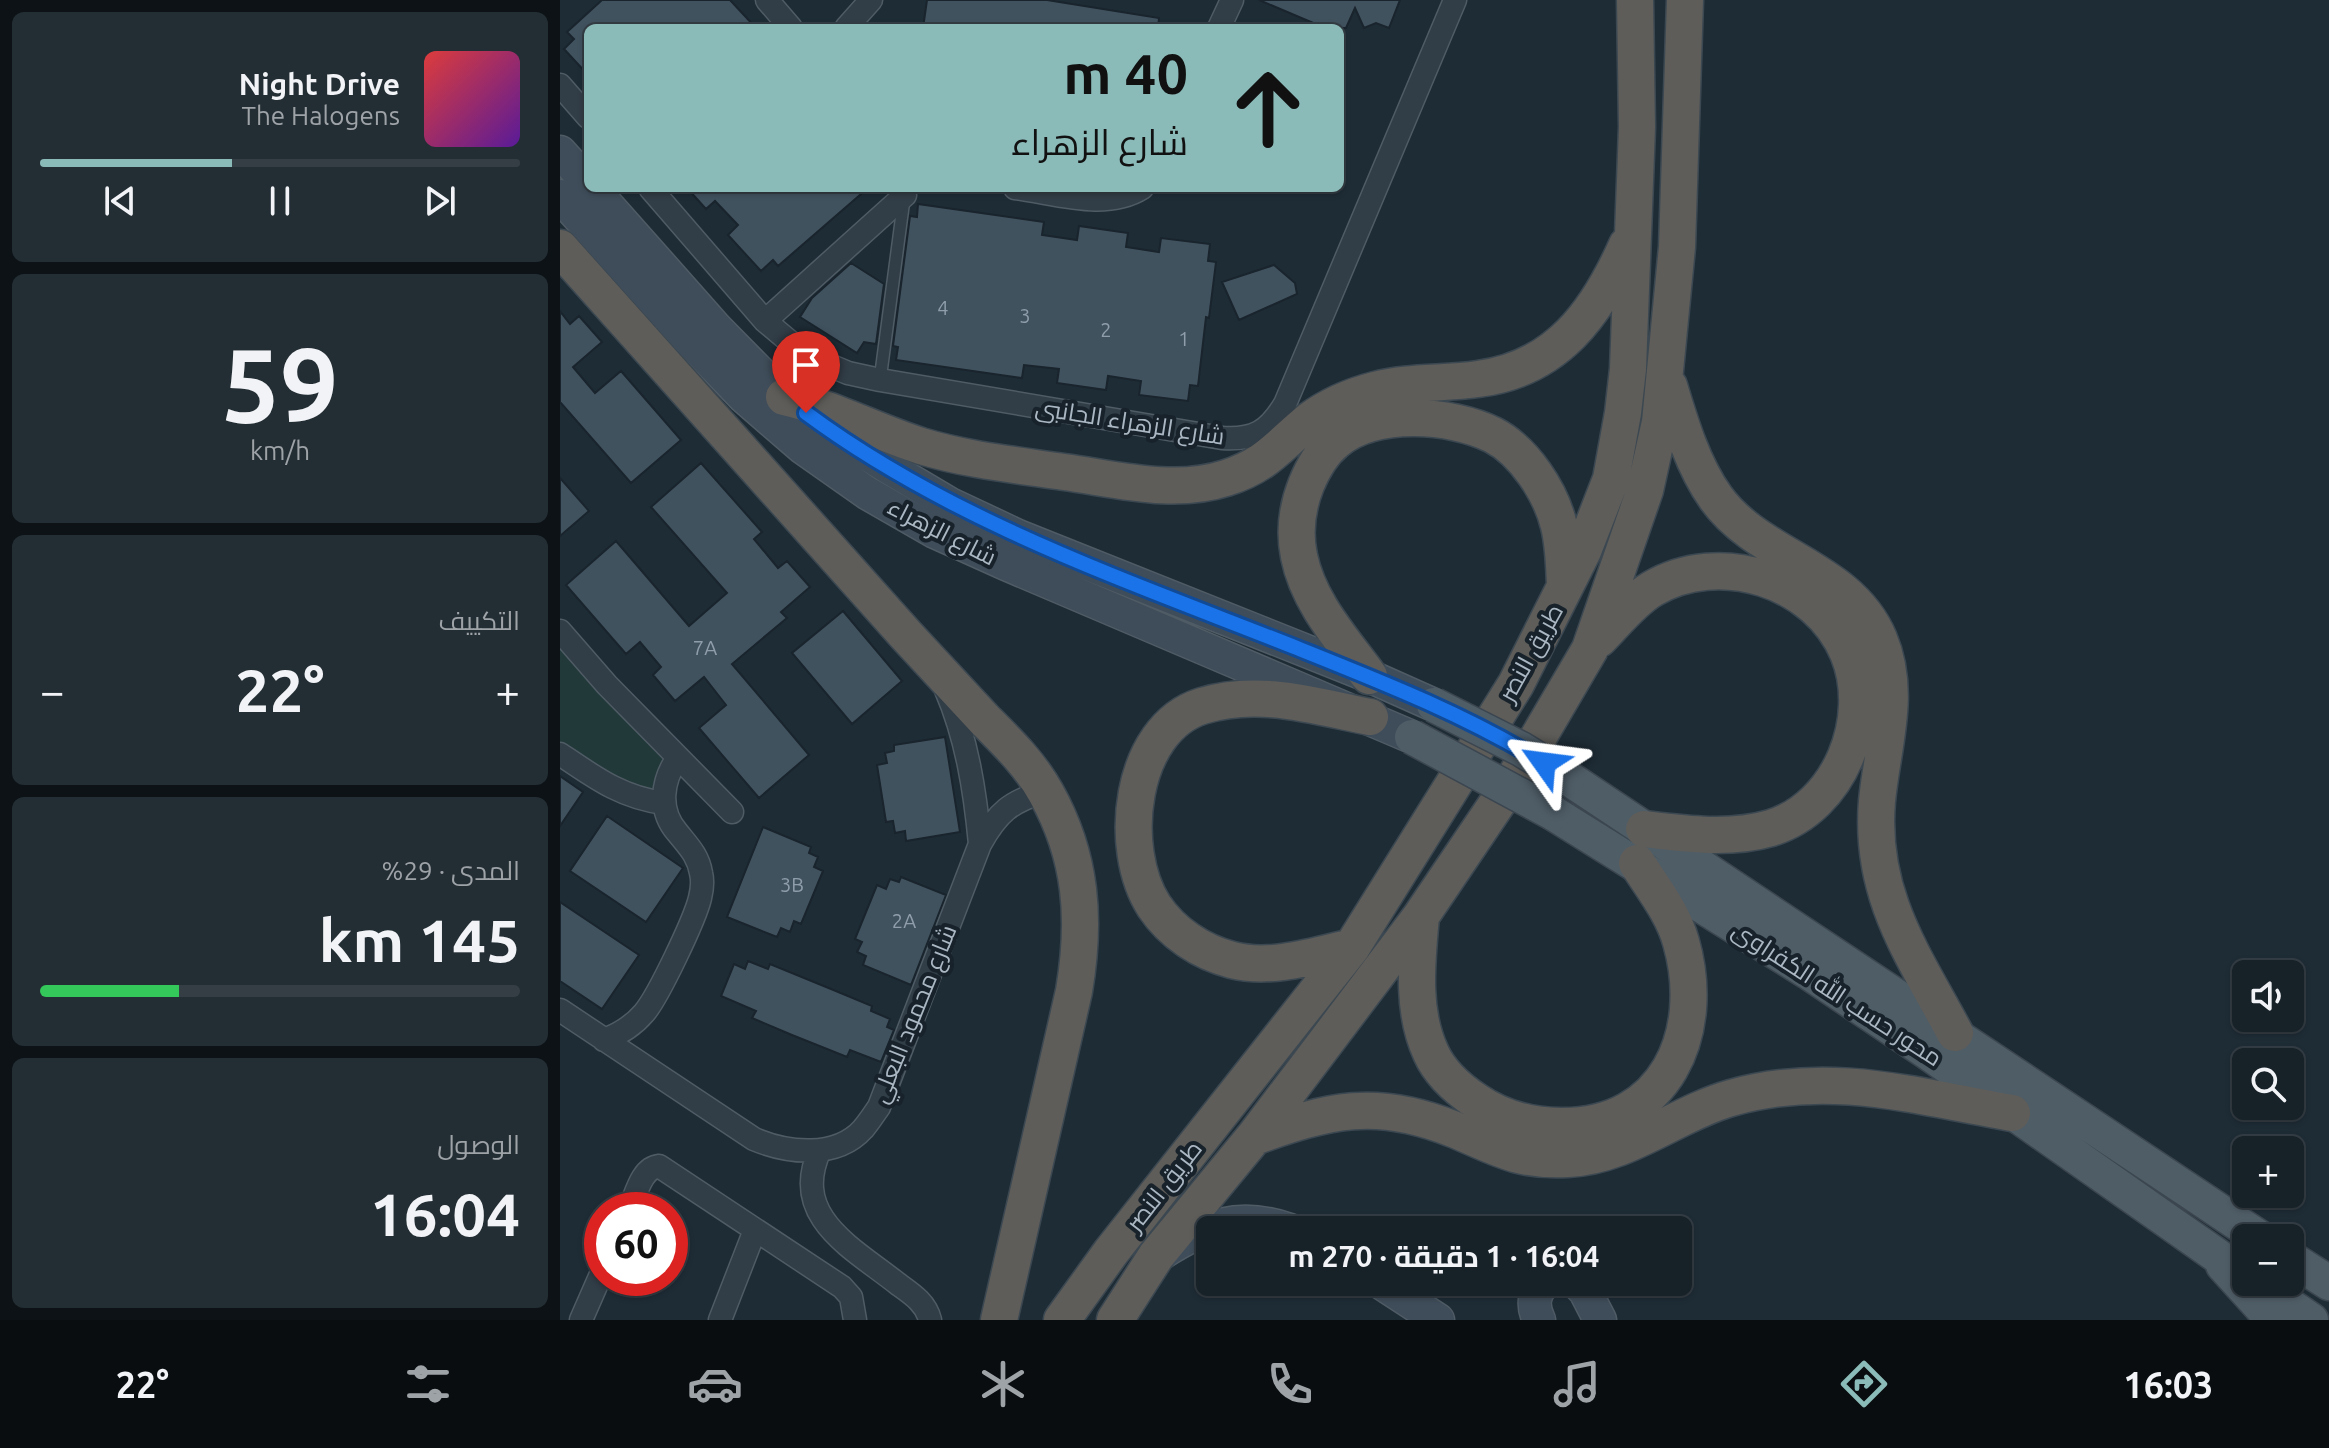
<!DOCTYPE html>
<html lang="ar">
<head>
<meta charset="utf-8">
<style>
	body { margin:0; font-family:Ubuntu,Cairo,sans-serif; background:#232e34; color:#f1f3f6; direction:rtl; height:100vh; display:flex; flex-direction:column; font-size:30px; white-space:nowrap }
	* { box-sizing:border-box; margin:0 }
	p { font-size:26px; color:#9ea3a8 }
	.icon { flex:none; width:44px; height:44px; fill:none; stroke:currentColor; stroke-width:2; stroke-linecap:round; stroke-linejoin:round }
	.map { position:relative; flex:1; overflow:hidden; direction:ltr }
	.details { display:flex; flex-direction:column; gap:12px; padding:12px; background:#0c1216; width:560px }
	.details>* { flex:none }
	.banner { position:absolute; left:24px; top:24px; width:760px; height:168px; border-radius:12px; box-shadow:0 2px 6px #0004,0 0 0 2px #353e45; direction:rtl; background:#8bbbb9; color:#111; overflow:hidden }
	.controls { position:absolute; left:1672px; top:960px; display:grid; gap:16px }
	.controls a { display:grid; place-items:center; width:72px; height:72px; border-radius:12px; background:#162128; box-shadow:0 2px 6px #0004,0 0 0 2px #353e45; font-size:40px }
	.speed { position:absolute; left:24px; top:1192px; display:flex; gap:16px; font-size:40px; font-weight:700; text-align:center }
	.speed>* { display:grid; place-content:center; width:104px; height:104px; border-radius:50%; background:#162128; box-shadow:0 2px 6px #0004,0 0 0 2px #353e45; line-height:1 }
	.speed .limit { border:12px solid #d22; background:#fff; color:#111 }
	.pin { position:absolute; display:grid; place-items:center; width:68px; height:68px; color:#fff; margin:-82px -34px; border-radius:50% 50% 50% 0; rotate:-45deg; box-shadow:0 0 8px #0007 }
	.pin .icon { rotate:45deg }
	.me { position:absolute; width:88px; margin:-44px; rotate:301deg; stroke-linejoin:round; filter:drop-shadow(0 0 6px #0008) }
	.turn { display:flex; align-items:center; gap:28px; height:168px; padding:0 24px; font-size:36px }
	.turn .icon { width:104px; height:104px; stroke-width:2.5 }
	.turn b { display:block; font-size:56px; line-height:68px }
	.big { font-size:60px; font-weight:700; line-height:1.1 }
	.details .widget { flex:1; display:flex; flex-direction:column; justify-content:center; gap:12px; min-width:0; padding:0 28px; border-radius:12px; background:#232e34 }
	.details .dial { align-items:center; gap:0 }
	.dial b { font-size:104px; line-height:1 }
	.song { display:flex; align-items:center; gap:24px }
	.cover { width:96px; height:96px; border-radius:12px; background:linear-gradient(135deg,hsl(0 70% 55%),hsl(270 70% 35%)) }
	.played { height:8px; border-radius:4px; background:linear-gradient(90deg,#8bbbb9 40%,#353e45 40%) }
	.keys { display:flex; justify-content:space-around; direction:ltr }
	.heat { display:flex; justify-content:space-between; align-items:center; font-size:44px; direction:ltr }
	.charge { height:12px; border-radius:6px; background:linear-gradient(90deg,#34c759 29%,#353e45 0) }
	.trip { position:absolute; left:636px; top:1216px; width:496px; height:80px; border-radius:12px; background:#162128; box-shadow:0 2px 6px #0004,0 0 0 2px #353e45; font-weight:700; line-height:80px; text-align:center; direction:rtl }
	.tabs { display:flex; height:128px; justify-content:space-around; align-items:center; background:#090d10; color:#9ea3a8 }
	.tabs .icon { width:56px; height:56px }
	.tabs .selected { color:#8bbbb9 }
	.tabs b { font-size:36px; color:#f1f3f6 }
	main { display:flex; flex:1; min-height:0 }
	.map>svg:first-child { display:block }
	.green { fill:#213938 }
	.building { fill:#41525f; stroke:#19242d; stroke-width:2 }
	.lines { fill:none; stroke-linecap:round; stroke-linejoin:round }
	.service-casing { stroke:#4f5b65; stroke-width:14 }
	.minor-casing { stroke:#4f5b65; stroke-width:25 }
	.secondary-casing { stroke:#4f5b65; stroke-width:35 }
	.primary-casing { stroke:#3b4650; stroke-width:37 }
	.trunk-casing { stroke:#3c4851; stroke-width:39 }
	.service { stroke:#313d47; stroke-width:11 }
	.minor { stroke:#313d47; stroke-width:22 }
	.secondary { stroke:#3f4d5a; stroke-width:32 }
	.primary { stroke:#4f5d67; stroke-width:34 }
	.trunk { stroke:#5e5d5a; stroke-width:36 }
	.primary-bridge-casing { stroke:#3b4650; stroke-width:37; stroke-linecap:butt }
	.primary-bridge { stroke:#4f5d67; stroke-width:34 }
	.route-casing { stroke:#114b97; stroke-width:20 }
	.route { stroke:#1a73e8; stroke-width:14 }
	.labels { text-anchor:middle; stroke-width:8; stroke-linejoin:round; paint-order:stroke }
	.number-label { font-size:20px; fill:#909eab }
	.street-label { font-size:24px; fill:#abb8c4; stroke:#17222b }
</style>
</head>
<body>
<main>
<div class="map">
<svg width="1769" height="1320" viewBox="0 0 1769 1320">
	<rect width="100%" height="100%" fill="#1e2c36"/>
	<path class="green" d="M0,643L105,757L97,771L96,793L58,783L0,744Z"/>
	<path class="building" d="M42,0H170L196,28H28V75L4,49L14,39L7,32Z
		M367,0H487L599,18L598,28H363Z
		M699,0H840L829,28L816,23L804,28L795,8L786,28H765Z
		M127,188H308L218,266L213,260L201,271L168,235L178,225L155,201L146,209Z
		M358,204L484,222L482,235L517,240L519,226L568,233L566,247L599,252L601,238L650,244L648,261L656,262L649,318L646,317L638,386L630,385L628,401L579,395L581,381L548,376L546,390L497,383L499,369L464,365L462,378L336,360L338,347L333,346L350,216L357,217Z
		M291,263L324,284L316,344L304,342L297,353L240,317L252,298Z
		M714,265L735,283L737,294L679,320L662,282Z
		M0,311L10,324L19,316L42,342L13,367L35,393L61,371L121,440L71,483L0,402Z
		M141,463L202,532L194,539L218,568L227,561L250,587L221,612L227,618L172,664L249,755L199,798L139,728L166,705L144,677L115,701L93,675L101,667L80,642L66,654L6,585L56,541L129,626L167,593L91,507Z
		M0,478L29,511L0,536Z
		M283,611L342,681L292,724L232,653Z
		M385,737L400,832L346,841L345,831L335,833L333,821L326,822L317,765L327,763L325,753L334,751V745Z
		M0,776L23,792L0,826Z
		M47,816L123,868L86,922L10,871Z
		M203,827L251,847L249,853L258,857L254,867L263,871L241,924L234,921L230,932L221,928L217,937L167,917Z
		M341,877L386,895L351,985L303,965L306,956L297,952L302,942L295,939L317,885L326,889L330,879L339,882Z
		M0,902L79,955L42,1009L0,981Z
		M188,961L208,969L210,964L271,989L312,1006L311,1011L330,1019L327,1027L334,1030L321,1062L290,1050L287,1057L232,1035L192,1018L196,1011L161,996L174,964L185,969Z"/>
	<g class="lines">
		<g class="service-casing">
			<path id="service" d="M320,380L344,199"/>
		</g>
		<g class="minor-casing">
			<path id="minor" d="M207,0L231,28
				M286,28L311,0
				M659,28L672,0
				M0,85L28,117
				M90,188L205,321L230,342L257,360L288,373L320,380L662,438C694,440 708,432 725,404L895,0
				M455,188C495,193 546,211 582,188
				M205,321L345,195
				M0,631L47,685L172,812
				M386,690C407,739 415,791 420,844
				M0,754C34,777 62,798 104,803
				M0,1010L194,1139C227,1153 276,1159 303,1129C309,1122 314,1114 319,1107L420,844C438,812 450,802 485,791
				M44,1040C60,1034 73,1026 84,1013C98,997 135,919 140,898C142,890 143,881 141,873C138,855 128,846 117,832C98,810 102,781 117,759
				M260,1150C229,1217 293,1248 338,1284C352,1294 366,1303 370,1320
				M69,1210C76,1195 81,1168 99,1166L282,1287L291,1297L295,1320
				M21,1320L42,1272
				M160,1320L195,1230"/>
		</g>
		<g class="secondary-casing">
			<path id="secondary" d="M0,152L28,183
				M32,188L157,329L224,397L267,429L326,466L390,504L458,536L809,676L874,705
				M0,196L130,341L184,397L243,448L307,493L375,532L446,564L852,737
				M602,1253C646,1225 679,1212 730,1230
				M820,1282L878,1320
				M1016,1282L1025,1291L1040,1320
				M979,1320C972,1306 973,1292 986,1282"/>
		</g>
		<g class="primary-casing">
			<path id="primary" d="M1008,778L1700,1238
				M993,813L1248,972L1367,1052L1686,1276
				M1730,1258L1769,1283
				M1663,1265L1713,1320
				M1695,1282L1751,1320"/>
		</g>
		<g class="trunk-casing">
			<path id="trunk" d="M0,248C115,377 231,506 346,635C372,663 398,691 424,719C447,742 470,764 486,793C522,857 526,920 514,991L439,1320
				M1109,386C1120,423 1133,466 1156,498C1199,558 1289,567 1319,639C1342,693 1322,747 1317,801C1309,895 1354,956 1395,1033
				M224,397C272,408 314,431 361,446C407,460 456,465 504,472C556,479 614,495 666,478C707,465 719,445 750,420C769,406 792,396 815,390C848,381 884,384 918,379C997,369 1037,313 1067,245
				M1039,639C1056,622 1072,601 1092,589C1159,549 1257,579 1288,653C1315,718 1280,807 1211,828C1170,840 1125,834 1084,829
				M809,676C782,639 748,602 739,556C734,532 737,508 746,485C753,468 761,453 776,441C815,409 891,414 933,435C964,451 991,492 999,526C1004,546 1004,566 1005,586
				M861,916C857,961 851,1010 871,1053C880,1073 898,1089 916,1101C941,1118 971,1126 1001,1126C1106,1127 1147,1033 1121,942C1113,913 1093,888 1077,863
				M792,947C754,956 711,970 672,960C641,952 612,933 594,906C557,849 569,729 642,706C698,688 755,706 810,717
				M694,1137C769,1110 816,1098 893,1129C937,1147 957,1162 1008,1159C1068,1156 1115,1114 1171,1098C1269,1070 1355,1096 1452,1113
				M502,1320L551,1252L792,947L956,684L1023,551L1051,479L1063,413L1068,369L1077,127L1075,0
				M555,1320L596,1256L694,1137L861,916L955,777L1030,649L1085,490L1100,422L1117,247L1125,0"/>
		</g>
		<use href="#service" class="service"/>
		<use href="#minor" class="minor"/>
		<use href="#secondary" class="secondary"/>
		<use href="#primary" class="primary"/>
		<use href="#trunk" class="trunk"/>
		<g class="primary-bridge-casing">
			<path id="primary-bridge" d="M874,705L961,749L1008,778
				M852,737L993,813"/>
		</g>
		<use href="#primary-bridge" class="primary-bridge"/>
	</g>
	<g class="lines">
		<g class="route-casing">
			<path id="route" d="M246,413C393,522 568,581 737,648C822,682 906,715 984,763"/>
		</g>
		<use href="#route" class="route"/>
	</g>
	<g class="labels">
		<g class="number-label">
			<text x="383" y="315">4</text>
			<text x="465" y="323">3</text>
			<text x="546" y="337">2</text>
			<text x="624" y="346">1</text>
			<text x="145" y="655">7A</text>
			<text x="232" y="892">3B</text>
			<text x="344" y="928">2A</text>
		</g>
		<g class="street-label">
			<text transform="translate(570 422) rotate(9)" y="8">شارع الزهراء الجانبى</text>
			<text transform="translate(382 532) rotate(27)" y="8">شارع الزهراء</text>
			<text transform="translate(971 653) rotate(-61)" y="8">طريق النصر</text>
			<text transform="translate(1277 994) rotate(33)" y="8">محور حسب الله الكفراوى</text>
			<text transform="translate(354 1014) rotate(-68)" y="8">شارع محمود البعلي</text>
			<text transform="translate(604 1186) rotate(-52)" y="8">طريق النصر</text>
		</g>
	</g>
</svg>
<div class="controls">
<a><svg class="icon" aria-label="sound" viewBox="0 0 24 24"><path d="M4 9h4l5-4v14l-5-4H4zM17 9q2 3 0 6"/></svg></a>
<a><svg class="icon" aria-label="search" viewBox="0 0 24 24"><circle cx="10" cy="10" r="6"/><path d="M15 15l6 6"/></svg></a>
<a>+</a>
<a>−</a>
</div>
<div class="speed"><div class="limit">60</div></div>
<div class="pin" style="left:246px;top:413px;background:#d93025"><svg class="icon" aria-label="arrive" viewBox="0 0 24 24"><path d="M6 21V4h12l-3 4 3 4H6"/></svg></div>
<svg class="me" style="left:984px;top:763px" viewBox="-20 -20 40 40"><path d="M0-17L14 15 0 8-14 15z" fill="#1a73e8" stroke="#fff" stroke-width="4"/></svg>
<div class="trip">16:04 · 1 دقيقة · 270 m</div>
<div class="banner">
<div class="turn"><svg class="icon" aria-label="ahead" viewBox="0 0 24 24"><path d="M12 20V5M6 11l6-6 6 6"/></svg><div><b>40 m</b>شارع الزهراء</div></div>
</div>
</div>
<section class="details">
<div class="widget">
<div class="song"><i class="cover"></i><div><b>Night Drive</b><p>The Halogens</p></div></div>
<div class="played"></div>
<div class="keys"><svg class="icon" aria-label="previous" viewBox="0 0 24 24"><path d="M18 5L8 12l10 7zM5 5v14"/></svg><svg class="icon" aria-label="pause" viewBox="0 0 24 24"><path d="M8 5v14M16 5v14"/></svg><svg class="icon" aria-label="next" viewBox="0 0 24 24"><path d="M6 5l10 7-10 7zM19 5v14"/></svg></div>
</div>
<div class="widget dial"><b>59</b><p>km/h</p></div>
<div class="widget"><p>التكييف</p>
<div class="heat"><a>−</a><b class="big">22°</b><a>+</a></div>
</div>
<div class="widget"><p>المدى · 29%</p><b class="big">145 km</b><div class="charge"></div></div>
<div class="widget"><p>الوصول</p><b class="big">16:04</b></div>
</section>
</main>
<nav class="tabs">
<b>16:03</b>
<svg class="icon selected" aria-label="directions" viewBox="0 0 24 24"><path d="M12 3l9 9-9 9-9-9zM9 14v-3h6M13 9l2 2-2 2"/></svg>
<svg class="icon" aria-label="music" viewBox="0 0 24 24"><path d="M9 18V5l10-2v13"/><circle cx="6" cy="18" r="3"/><circle cx="16" cy="16" r="3"/></svg>
<svg class="icon" aria-label="phone" viewBox="0 0 24 24"><path d="M5 4h4l2 5-3 2q2 4 5 5l2-3 5 2v4C11 20 4 13 5 4z"/></svg>
<svg class="icon" aria-label="climate" viewBox="0 0 24 24"><path d="M12 3v18M4 7l16 10M4 17L20 7"/></svg>
<svg class="icon" aria-label="car" viewBox="0 0 24 24"><path d="M5 17H2v-5l4-1 3-4h7l3 4 3 1v5h-3M9 17h6M6 11h13"/><circle cx="7" cy="17" r="2"/><circle cx="17" cy="17" r="2"/></svg>
<svg class="icon" aria-label="filters" viewBox="0 0 24 24"><path d="M4 7h16M4 17h16"/><circle cx="9" cy="7" r="2"/><circle cx="15" cy="17" r="2"/></svg>
<b>22°</b>
</nav>
</body>
</html>
